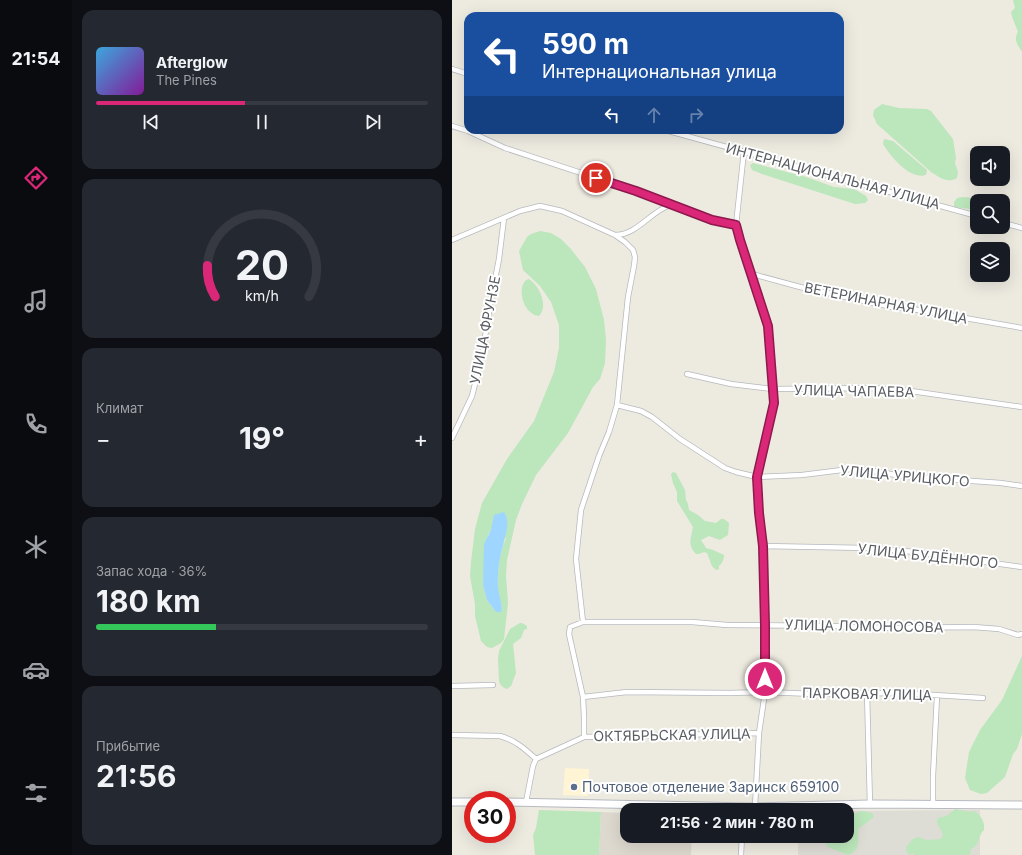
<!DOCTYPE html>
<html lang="ru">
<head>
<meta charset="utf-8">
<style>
	body { margin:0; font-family:Inter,sans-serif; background:#242831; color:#f1f3f6; height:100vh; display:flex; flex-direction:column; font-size:15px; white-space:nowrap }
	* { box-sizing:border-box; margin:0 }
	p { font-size:13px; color:#9ea1a6 }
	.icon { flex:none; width:22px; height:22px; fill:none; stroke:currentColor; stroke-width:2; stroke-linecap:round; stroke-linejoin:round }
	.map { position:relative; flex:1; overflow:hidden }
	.details { display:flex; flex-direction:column; gap:10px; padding:10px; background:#0d0f14; width:380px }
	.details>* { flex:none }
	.top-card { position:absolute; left:12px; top:12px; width:380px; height:122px; border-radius:12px; box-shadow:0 4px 16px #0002; background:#1a4fa0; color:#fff; overflow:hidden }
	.fabs { position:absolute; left:518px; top:146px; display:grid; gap:8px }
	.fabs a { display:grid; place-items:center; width:40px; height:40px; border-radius:8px; background:#171b24; box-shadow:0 4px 16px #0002; font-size:20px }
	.speed { position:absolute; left:12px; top:791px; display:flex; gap:8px; font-size:20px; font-weight:700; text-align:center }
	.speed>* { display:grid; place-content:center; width:52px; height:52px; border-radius:50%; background:#171b24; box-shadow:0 4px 16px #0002; line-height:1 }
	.speed .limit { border:6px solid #d22; background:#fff; color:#111 }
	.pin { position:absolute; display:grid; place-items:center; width:34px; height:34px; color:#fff; margin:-17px; border:2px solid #fff; border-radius:50%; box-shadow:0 1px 4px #0007 }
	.me { position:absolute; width:44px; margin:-22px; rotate:0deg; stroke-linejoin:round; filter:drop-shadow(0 0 3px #0008) }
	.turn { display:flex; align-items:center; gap:14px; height:84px; padding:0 12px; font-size:18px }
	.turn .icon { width:52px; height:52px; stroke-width:2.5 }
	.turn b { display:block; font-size:28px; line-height:34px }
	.lanes { display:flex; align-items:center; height:38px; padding:0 12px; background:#0003; justify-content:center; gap:20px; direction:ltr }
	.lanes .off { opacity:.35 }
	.big { font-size:30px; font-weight:700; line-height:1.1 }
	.details .widget { flex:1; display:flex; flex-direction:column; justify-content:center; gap:6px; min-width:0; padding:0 14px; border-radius:12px; background:#242831 }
	.details .dial { align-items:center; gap:0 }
	.dial svg { height:104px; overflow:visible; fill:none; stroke:#363941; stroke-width:7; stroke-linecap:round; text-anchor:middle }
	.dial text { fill:#f1f3f6; stroke:none }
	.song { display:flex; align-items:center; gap:12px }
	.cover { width:48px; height:48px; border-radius:6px; background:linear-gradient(135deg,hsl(200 70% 55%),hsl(290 70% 35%)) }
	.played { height:4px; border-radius:2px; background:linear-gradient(90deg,#db2777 45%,#363941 45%) }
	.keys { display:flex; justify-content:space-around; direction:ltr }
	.heat { display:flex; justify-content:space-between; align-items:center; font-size:22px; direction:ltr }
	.charge { height:6px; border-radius:3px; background:linear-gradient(90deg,#34c759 36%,#363941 0) }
	.trip { position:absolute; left:168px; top:803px; width:234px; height:40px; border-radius:12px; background:#171b24; box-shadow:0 4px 16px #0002; font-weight:700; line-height:40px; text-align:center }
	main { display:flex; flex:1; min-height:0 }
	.menu { display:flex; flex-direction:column; width:72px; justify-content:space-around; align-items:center; background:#090b0e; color:#9ea1a6 }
	.menu .icon { width:28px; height:28px }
	.menu .selected { color:#db2777 }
	.menu b { font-size:18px; color:#f1f3f6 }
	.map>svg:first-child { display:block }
	.commercial { fill:#fff5d4 }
	.industrial { fill:#dddcd5 }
	.education { fill:#ddd9cf }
	.green { fill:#bce6bb; fill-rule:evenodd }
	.water { fill:#9fd6ff }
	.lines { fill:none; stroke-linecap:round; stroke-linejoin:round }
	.street-casing { stroke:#b6b9be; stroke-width:6 }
	.secondary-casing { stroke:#b6bac0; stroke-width:9 }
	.street { stroke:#fff; stroke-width:4.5 }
	.secondary { stroke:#fff; stroke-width:7 }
	.route-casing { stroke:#8e194d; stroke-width:10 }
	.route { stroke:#db2777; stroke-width:7 }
	.service-dot { fill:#5c6f8a; stroke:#fff; stroke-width:1.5 }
	.labels { text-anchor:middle; stroke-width:4; stroke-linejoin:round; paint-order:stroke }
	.street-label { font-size:14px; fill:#595d62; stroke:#fff }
	.service-label { font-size:14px; fill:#4e5e75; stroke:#fff; text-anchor:start }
</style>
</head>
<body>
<main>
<nav class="menu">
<b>21:54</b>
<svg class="icon selected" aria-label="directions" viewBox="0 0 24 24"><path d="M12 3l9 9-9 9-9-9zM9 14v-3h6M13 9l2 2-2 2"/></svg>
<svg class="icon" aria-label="music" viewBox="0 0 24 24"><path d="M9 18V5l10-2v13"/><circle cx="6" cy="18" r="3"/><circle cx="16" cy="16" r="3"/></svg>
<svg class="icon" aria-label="phone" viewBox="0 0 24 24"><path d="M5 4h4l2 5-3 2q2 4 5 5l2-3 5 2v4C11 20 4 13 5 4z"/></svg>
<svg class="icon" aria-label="climate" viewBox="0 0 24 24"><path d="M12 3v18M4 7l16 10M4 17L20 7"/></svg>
<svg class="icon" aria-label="car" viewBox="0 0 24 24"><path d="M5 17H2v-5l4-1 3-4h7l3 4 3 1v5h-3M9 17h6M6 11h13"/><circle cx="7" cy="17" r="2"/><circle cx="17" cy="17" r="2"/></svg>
<svg class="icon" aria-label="filters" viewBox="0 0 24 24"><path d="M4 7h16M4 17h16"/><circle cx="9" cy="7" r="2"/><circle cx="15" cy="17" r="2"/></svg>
</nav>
<section class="details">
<div class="widget">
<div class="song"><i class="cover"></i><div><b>Afterglow</b><p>The Pines</p></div></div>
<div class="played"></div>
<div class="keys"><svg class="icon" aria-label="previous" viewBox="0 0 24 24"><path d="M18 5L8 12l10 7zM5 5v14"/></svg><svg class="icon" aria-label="pause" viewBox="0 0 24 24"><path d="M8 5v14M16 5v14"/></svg><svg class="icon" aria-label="next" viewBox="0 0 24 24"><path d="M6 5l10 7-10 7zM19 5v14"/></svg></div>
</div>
<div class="widget dial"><svg viewBox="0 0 100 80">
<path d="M14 69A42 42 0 1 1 86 69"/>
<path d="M14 69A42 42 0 0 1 8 45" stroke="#db2777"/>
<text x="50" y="56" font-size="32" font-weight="700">20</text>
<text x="50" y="72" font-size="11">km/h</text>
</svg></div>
<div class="widget"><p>Климат</p>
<div class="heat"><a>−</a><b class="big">19°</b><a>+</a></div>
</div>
<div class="widget"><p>Запас хода · 36%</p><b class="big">180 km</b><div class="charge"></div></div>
<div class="widget"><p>Прибытие</p><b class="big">21:56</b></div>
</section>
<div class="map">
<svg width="570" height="855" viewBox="0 0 570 855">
	<rect width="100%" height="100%" fill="#edeae0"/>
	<path class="commercial" d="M113,768L137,769L136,796L111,795Z"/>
	<path class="industrial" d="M528,810V855H346V836H395V811Z"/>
	<path class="education" d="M149,812L175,813V836H240L239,855H147Z"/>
	<path class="green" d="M561,0H570V52C566,45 561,40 566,32C564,25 560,19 559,12L563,8Z
		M430,104L447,108L475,109L479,111L501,139L504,158L503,163L506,172L505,178C496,184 487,177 479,172L425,124L421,115L422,110Z
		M432,139L441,141L475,170L474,175C458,180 439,157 431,144Z
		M301,163L354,177L382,187L402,189L414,196L416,200L413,203L403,204L310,174L300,170L298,165Z
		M510,197L525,198L530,201H525V210L502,207V202L505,198Z
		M88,231L99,233L109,239L118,248L133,267L144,289L152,320L154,340L153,363L148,379L141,387L116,433L84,475L70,504L64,520L55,560L54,576L56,603L52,639L49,643L40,648L35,647L29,641L23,616V604L18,576L19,562L23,529L30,503L55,459L82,421L102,372L107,348V325L99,302L88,286L71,270L67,251L75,237L79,234ZM39,530L54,538C47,554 45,574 46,591C47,596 49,602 50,607L44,612L35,600L31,585L36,535Z
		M77,279C87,285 97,306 87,316C69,314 64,282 77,279Z
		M221,472L224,473L233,490L234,500L236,504L237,510L246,515L253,521L264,523L269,519H272L277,523L276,535L268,540L257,536L249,540L254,548L261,550L272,555C272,559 270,564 267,566V569L264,570L260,566L255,553L252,552L247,554H244C235,545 239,538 241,527L225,501V492L221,483L219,474Z
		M68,623H70L75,626V629L72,630L69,638L61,644L64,673L59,686L55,689C51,688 48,685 47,681L46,659L47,651L58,629Z
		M570,656V734L565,749L561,754L553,777L535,793L529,794L518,790L513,778L517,752L528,730L550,700Z
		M503,809C510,810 516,813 522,811C529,815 533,822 532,830C525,837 529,845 519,849L518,855H462V853L458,855L455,852L454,847L461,839L466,837L475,840L489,839L491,834L485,823L486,818L495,816Z
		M87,810L149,812L147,855H83L81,835L84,828Z
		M410,811L420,813L422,817L406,829C406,840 409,851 396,855L376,847L369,836H395V814L399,815Z"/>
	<path class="water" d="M52,512C59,522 53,536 51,546C49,551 48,559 47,564C46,573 45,585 47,593C48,600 51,605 49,612H44L35,600L31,585L32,544L39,530L42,515Z"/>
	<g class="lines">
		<g class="street-casing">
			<path id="street" d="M0,69L16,74
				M0,126L16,131L53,148L184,191L260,220L284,225
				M213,130L525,216
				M292,151L284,225L288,240L316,327L323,403L305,477L307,513L311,546L313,625V692L307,733L303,807
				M551,223L570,228
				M163,235C185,235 198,212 218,205
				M0,240L68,211L88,206L110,211L163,235L173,242L181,250L183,257L182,266L176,297L165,405L157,432L147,456L129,510L124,559L131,622
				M300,274L348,287L440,307L467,310L570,328
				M235,374L279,384L321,389L420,388L459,391L570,407
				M165,405L189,411L200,417L228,439L273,468L284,472L305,477L350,475L398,469L415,470L450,476L549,483L570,486
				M0,438L20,396L25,376L31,350L38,305L47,259L52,218
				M311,546L415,548L463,552L570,567
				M0,686L41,685
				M415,693L418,804
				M131,697L175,692L278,693L313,692L362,694L450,693L531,698
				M0,735L48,736C63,740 73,749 84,759L132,737L307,733
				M132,737V717L131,697L117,634L118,627L131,622H240L275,625L377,626L439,628L521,627L547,629L566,635L570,634
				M74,802L81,766L84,759
				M481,805V776L485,696
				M289,855L290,836"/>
		</g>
		<g class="secondary-casing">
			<path id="secondary" d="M0,802H21
				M55,802L298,807L418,804L570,805"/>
		</g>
		<use href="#street" class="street"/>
		<use href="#secondary" class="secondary"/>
	</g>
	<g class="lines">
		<g class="route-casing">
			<path id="route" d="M144,178L184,191L260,220L284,225L288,240L316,326L322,403L305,477L307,513L311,546L313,625V679"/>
		</g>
		<use href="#route" class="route"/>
	</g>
	<circle class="service-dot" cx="122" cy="787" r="4"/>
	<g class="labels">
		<g class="street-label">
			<text transform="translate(381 176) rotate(15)" y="5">ИНТЕРНАЦИОНАЛЬНАЯ УЛИЦА</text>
			<text transform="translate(434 303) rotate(11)" y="5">ВЕТЕРИНАРНАЯ УЛИЦА</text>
			<text transform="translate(33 330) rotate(-79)" y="5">УЛИЦА ФРУНЗЕ</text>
			<text transform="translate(402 391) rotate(1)" y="5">УЛИЦА ЧАПАЕВА</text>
			<text transform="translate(453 476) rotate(5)" y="5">УЛИЦА УРИЦКОГО</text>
			<text transform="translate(476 556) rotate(6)" y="5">УЛИЦА БУДЁННОГО</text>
			<text transform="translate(412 626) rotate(1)" y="5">УЛИЦА ЛОМОНОСОВА</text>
			<text transform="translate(415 694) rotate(1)" y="5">ПАРКОВАЯ УЛИЦА</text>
			<text transform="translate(220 735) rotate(-1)" y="5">ОКТЯБРЬСКАЯ УЛИЦА</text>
		</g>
		<g class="service-label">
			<text x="130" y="792">Почтовое отделение Заринск 659100</text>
		</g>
	</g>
</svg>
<div class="fabs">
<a><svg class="icon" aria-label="sound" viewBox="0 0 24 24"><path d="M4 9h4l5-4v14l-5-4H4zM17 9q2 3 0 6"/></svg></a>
<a><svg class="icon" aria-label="search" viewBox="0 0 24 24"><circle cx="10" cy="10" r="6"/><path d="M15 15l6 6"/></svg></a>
<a><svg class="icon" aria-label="layers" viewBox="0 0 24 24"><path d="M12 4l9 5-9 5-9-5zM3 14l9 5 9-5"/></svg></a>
</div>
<div class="speed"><div class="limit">30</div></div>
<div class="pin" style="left:144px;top:178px;background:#d93025"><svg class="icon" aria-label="arrive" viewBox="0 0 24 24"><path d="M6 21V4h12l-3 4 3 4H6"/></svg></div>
<svg class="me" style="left:313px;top:679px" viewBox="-20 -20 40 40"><circle r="17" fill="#db2777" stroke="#fff" stroke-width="3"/><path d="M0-11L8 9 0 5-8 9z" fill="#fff"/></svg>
<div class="trip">21:56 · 2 мин · 780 m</div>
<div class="top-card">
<div class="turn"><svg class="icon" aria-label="left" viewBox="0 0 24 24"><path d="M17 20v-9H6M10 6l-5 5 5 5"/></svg><div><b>590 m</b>Интернациональная улица</div></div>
<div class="lanes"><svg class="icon" aria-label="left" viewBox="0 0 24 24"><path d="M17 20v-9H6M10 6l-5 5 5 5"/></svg><svg class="icon off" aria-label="ahead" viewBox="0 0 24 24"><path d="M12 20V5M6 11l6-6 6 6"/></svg><svg class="icon off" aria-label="right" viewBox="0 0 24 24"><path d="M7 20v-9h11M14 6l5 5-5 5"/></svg></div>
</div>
</div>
</main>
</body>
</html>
